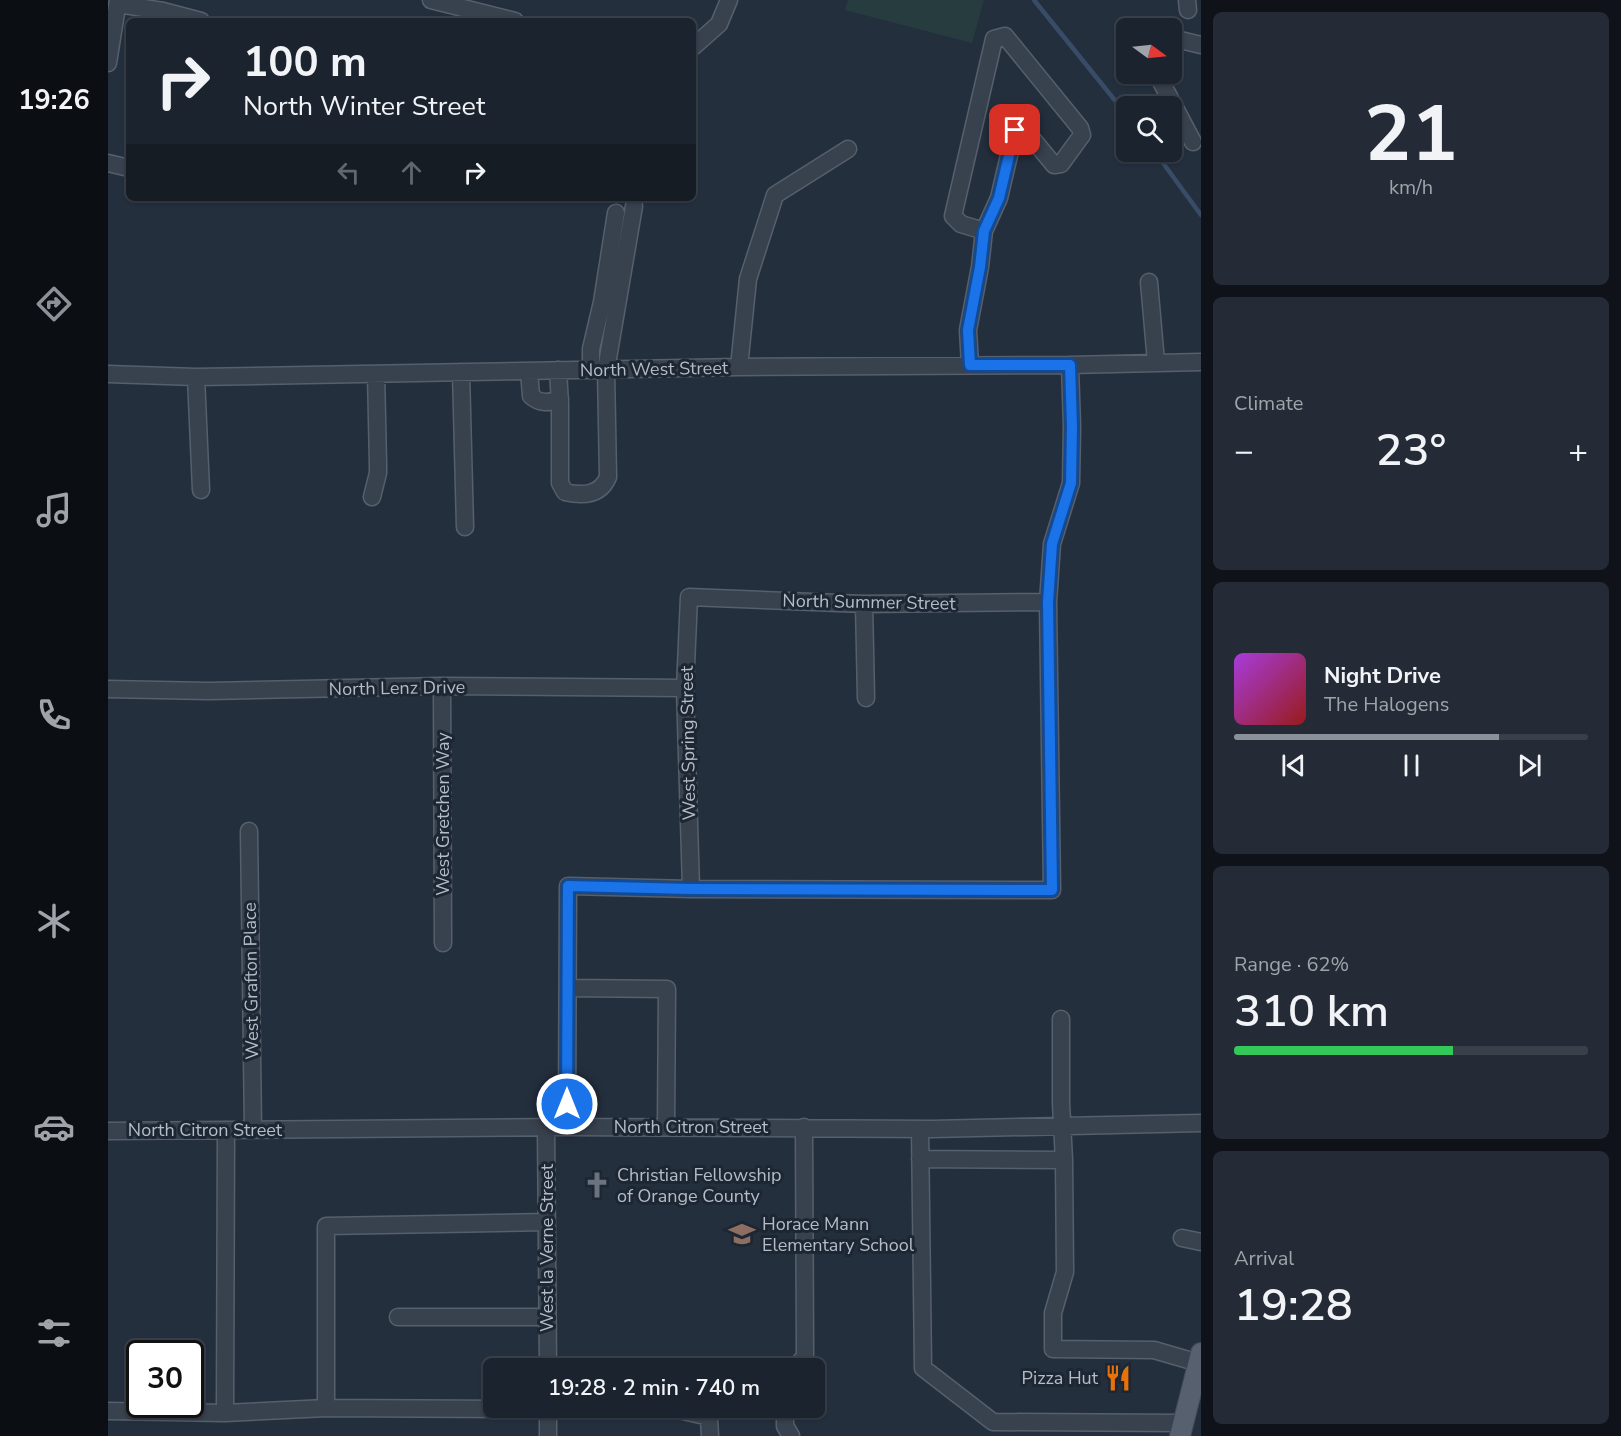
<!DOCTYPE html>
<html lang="en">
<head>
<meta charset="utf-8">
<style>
	body { margin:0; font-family:"Nunito Sans",sans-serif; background:#242b36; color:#f1f3f6; height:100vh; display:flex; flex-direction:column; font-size:22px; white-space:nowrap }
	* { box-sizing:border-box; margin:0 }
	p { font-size:20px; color:#a0a4aa }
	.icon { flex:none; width:33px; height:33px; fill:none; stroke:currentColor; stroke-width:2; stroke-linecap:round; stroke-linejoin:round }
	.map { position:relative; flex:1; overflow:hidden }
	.sheet { display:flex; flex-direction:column; gap:12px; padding:12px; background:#0f1319; width:420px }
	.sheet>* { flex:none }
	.guide { position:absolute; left:18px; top:18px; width:570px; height:183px; border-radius:9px; box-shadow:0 2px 4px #0004,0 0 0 2px #39404a; background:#1b232e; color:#f1f3f6; overflow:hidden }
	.needle { width:39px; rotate:105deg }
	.controls { position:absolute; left:1008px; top:18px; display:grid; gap:12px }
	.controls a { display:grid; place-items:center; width:66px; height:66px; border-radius:9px; background:#1b232e; box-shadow:0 2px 4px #0004,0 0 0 2px #39404a; font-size:30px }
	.speed { position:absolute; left:18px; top:1340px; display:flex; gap:12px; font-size:30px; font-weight:700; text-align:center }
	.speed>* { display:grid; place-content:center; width:78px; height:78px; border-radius:50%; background:#1b232e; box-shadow:0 2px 4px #0004,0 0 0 2px #39404a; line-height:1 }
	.speed .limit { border:3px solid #111; border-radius:9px; background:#fff; color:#111 }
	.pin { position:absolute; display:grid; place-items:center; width:51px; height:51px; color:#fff; margin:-26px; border-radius:12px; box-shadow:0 3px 9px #0006 }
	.me { position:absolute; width:66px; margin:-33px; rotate:0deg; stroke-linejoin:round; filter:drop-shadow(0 0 4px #0008) }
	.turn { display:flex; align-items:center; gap:21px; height:126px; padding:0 18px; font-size:27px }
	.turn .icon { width:78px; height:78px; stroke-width:2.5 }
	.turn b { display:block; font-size:42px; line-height:51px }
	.lanes { display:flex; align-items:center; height:57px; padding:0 18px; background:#0003; justify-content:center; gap:30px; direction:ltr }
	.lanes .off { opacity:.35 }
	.big { font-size:45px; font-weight:600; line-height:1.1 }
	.sheet .widget { flex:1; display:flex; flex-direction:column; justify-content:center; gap:9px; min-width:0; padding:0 21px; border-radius:9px; background:#242b36 }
	.sheet .dial { align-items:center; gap:0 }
	.dial b { font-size:78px; line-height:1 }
	.song { display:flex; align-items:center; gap:18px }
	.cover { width:72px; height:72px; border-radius:9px; background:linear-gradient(135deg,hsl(280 70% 55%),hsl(0 70% 35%)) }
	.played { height:6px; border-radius:3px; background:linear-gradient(90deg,#8c9099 75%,#39404a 75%) }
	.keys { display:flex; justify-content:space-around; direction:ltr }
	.heat { display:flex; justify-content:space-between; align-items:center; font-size:33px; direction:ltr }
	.charge { height:9px; border-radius:4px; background:linear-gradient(90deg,#34c759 62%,#39404a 0) }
	.trip { position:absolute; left:375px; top:1358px; width:342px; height:60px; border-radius:9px; background:#1b232e; box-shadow:0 2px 4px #0004,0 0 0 2px #39404a; font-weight:600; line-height:60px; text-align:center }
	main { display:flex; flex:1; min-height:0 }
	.tabs { display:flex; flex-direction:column; width:108px; justify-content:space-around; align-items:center; background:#0b0e12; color:#a0a4aa }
	.tabs .icon { width:42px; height:42px }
	.tabs .on { color:#8c9099 }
	.tabs b { font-size:27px; color:#f1f3f6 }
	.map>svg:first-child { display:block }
	.green { fill:#263c3f }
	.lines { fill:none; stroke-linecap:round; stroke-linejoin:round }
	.stream { stroke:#394c67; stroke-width:4.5 }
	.minor-casing { stroke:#565f6c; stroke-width:19 }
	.major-casing { stroke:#414a57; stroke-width:22 }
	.minor { stroke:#38414e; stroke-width:16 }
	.major { stroke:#56606e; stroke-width:20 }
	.route-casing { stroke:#114b97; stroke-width:15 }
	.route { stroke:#1a73e8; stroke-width:10 }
	.labels { text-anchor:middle; stroke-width:6; stroke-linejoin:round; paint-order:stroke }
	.street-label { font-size:18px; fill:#b4bcc9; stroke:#1d2633 }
	.poi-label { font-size:18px; fill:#b4bcc9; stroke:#1d2633; text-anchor:start }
</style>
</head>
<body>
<main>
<nav class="tabs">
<b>19:26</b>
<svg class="icon on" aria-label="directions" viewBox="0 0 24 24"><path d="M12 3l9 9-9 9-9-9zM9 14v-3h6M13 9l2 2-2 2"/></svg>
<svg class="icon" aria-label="music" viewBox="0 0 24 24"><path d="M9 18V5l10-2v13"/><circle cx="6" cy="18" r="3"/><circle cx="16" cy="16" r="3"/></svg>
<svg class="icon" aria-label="phone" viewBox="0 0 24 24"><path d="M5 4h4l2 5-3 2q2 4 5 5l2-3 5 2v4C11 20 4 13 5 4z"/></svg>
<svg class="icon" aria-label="climate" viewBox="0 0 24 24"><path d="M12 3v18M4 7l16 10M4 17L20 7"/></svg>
<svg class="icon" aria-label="car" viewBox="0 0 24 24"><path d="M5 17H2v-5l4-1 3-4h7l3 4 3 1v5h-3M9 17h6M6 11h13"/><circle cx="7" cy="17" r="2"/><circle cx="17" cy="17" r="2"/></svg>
<svg class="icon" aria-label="filters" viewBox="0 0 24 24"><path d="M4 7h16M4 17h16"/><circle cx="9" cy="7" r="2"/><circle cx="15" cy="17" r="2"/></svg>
</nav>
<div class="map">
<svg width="1093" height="1436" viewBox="0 0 1093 1436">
	<rect width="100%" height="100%" fill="#242f3e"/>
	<path class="green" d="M740,0H876L864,43L737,10Z"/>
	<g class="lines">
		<path class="stream" d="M926,0L1018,114
			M1047,152L1093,215"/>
		<g class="minor-casing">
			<path id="minor" d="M323,0L407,21
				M1079,0L1080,10
				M10,4L55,11L93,21
				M1064,38L1093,45
				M585,47L611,24L621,0
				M0,63L10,0
				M1049,74L1085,142
				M0,163L21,168
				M1041,282L1048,362
				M862,365L860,330L872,267L876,231L891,198L907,130H917L946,165L953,164L974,135L972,128L897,36L886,39L845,216L853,224L876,231
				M631,367L640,279L667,195L740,149
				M450,370L452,404V483L457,492C474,496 492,496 500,477L498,370L526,206
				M483,370V349L494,302L508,213
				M421,371L423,396C432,404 441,403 452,399
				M353,372L357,527
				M0,374L88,377L631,367L962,365L1093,362
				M88,377L93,490
				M264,497L270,473V464L268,374
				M756,604L758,698
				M334,686L335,943
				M0,689L101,691L334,686L577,688
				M141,831L145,1130
				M583,889L577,688L581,597L756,604L940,602
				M460,988L559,989L558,1127
				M953,1019V1103L956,1160L957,1272L945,1313V1349L1046,1350L1091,1363
				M438,1127L440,1368
				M459,1127L460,886L583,889L944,890L940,602L944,544L963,483L964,427L962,365
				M812,1129L815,1368L885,1422L1075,1423
				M0,1131L459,1127L824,1129L1093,1123
				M812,1159L956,1160
				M1074,1238L1093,1242
				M290,1317H439
				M687,1368L697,1356L696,1127
				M440,1407V1436
				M677,1407V1426L683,1436
				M218,1408V1226L439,1222
				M0,1411L117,1413L218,1408L571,1410L597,1416L601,1419L602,1436
				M117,1413L118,1130"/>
		</g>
		<g class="major-casing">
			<path id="major" d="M1072,1436L1093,1353"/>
		</g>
		<use href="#minor" class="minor"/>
		<use href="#major" class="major"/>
	</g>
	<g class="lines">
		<g class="route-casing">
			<path id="route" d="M459,1104L460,886L583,889L944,890L940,602L944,544L963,483L964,427L962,365H862L860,330L872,267L876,231L891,198L907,130"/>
		</g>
		<use href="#route" class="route"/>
	</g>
	<defs>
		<g id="church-bare" transform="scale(2.07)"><path d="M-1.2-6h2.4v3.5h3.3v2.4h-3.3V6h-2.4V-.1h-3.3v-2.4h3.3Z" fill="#6b7280" stroke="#1d2633" stroke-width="2.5" paint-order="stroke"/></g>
		<g id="school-bare" transform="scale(2.07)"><path d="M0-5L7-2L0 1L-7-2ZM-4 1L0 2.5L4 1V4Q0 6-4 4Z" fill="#8d6e63" stroke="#1d2633" stroke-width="2.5" paint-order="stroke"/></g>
		<g id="restaurant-bare" transform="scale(2.07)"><path d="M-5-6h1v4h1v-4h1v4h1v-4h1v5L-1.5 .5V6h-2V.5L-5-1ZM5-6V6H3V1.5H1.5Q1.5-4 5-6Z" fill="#e8710a" stroke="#1d2633" stroke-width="2.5" paint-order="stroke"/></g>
	</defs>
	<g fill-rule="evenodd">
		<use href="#church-bare" x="489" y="1185"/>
		<use href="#school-bare" x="634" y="1234"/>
		<use href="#restaurant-bare" x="1010" y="1378"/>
	</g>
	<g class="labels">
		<g class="street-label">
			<text transform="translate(546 369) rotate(-1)" y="6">North West Street</text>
			<text transform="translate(761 602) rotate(1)" y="6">North Summer Street</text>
			<text transform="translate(289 688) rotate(-1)" y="6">North Lenz Drive</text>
			<text transform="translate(580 743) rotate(-91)" y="6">West Spring Street</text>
			<text transform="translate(335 814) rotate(-90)" y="6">West Gretchen Way</text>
			<text transform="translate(143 981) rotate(-91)" y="6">West Grafton Place</text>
			<text x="583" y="1133">North Citron Street</text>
			<text x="97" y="1136">North Citron Street</text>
			<text transform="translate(439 1248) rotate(-90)" y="6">West la Verne Street</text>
		</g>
		<g class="poi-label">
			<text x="509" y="1181">Christian Fellowship<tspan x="509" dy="21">of Orange County</tspan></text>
			<text x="654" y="1230">Horace Mann<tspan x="654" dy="21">Elementary School</tspan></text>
			<text x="990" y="1384" text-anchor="end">Pizza Hut</text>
		</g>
	</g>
</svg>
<div class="controls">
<a><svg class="needle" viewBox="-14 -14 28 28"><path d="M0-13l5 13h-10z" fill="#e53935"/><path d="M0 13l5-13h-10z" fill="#a0a4aa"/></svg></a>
<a><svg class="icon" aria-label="search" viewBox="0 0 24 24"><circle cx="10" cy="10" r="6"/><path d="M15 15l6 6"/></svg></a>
</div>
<div class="speed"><div class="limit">30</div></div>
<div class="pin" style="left:907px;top:130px;background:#d93025"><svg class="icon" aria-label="arrive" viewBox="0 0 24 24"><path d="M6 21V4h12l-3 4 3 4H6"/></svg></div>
<svg class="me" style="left:459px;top:1104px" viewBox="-20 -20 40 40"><circle r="17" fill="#1a73e8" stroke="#fff" stroke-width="3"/><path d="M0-11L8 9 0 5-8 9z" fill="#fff"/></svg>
<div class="trip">19:28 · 2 min · 740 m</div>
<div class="guide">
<div class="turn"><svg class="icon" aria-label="right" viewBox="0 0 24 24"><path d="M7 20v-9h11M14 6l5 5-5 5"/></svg><div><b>100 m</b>North Winter Street</div></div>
<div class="lanes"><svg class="icon off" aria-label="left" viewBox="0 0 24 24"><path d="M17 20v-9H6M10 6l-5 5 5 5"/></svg><svg class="icon off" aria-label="ahead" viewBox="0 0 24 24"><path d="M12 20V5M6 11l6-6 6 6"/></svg><svg class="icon" aria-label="right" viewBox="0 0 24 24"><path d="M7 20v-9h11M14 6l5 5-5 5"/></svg></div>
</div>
</div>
<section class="sheet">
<div class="widget dial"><b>21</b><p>km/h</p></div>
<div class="widget"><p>Climate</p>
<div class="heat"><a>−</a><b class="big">23°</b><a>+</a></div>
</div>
<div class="widget">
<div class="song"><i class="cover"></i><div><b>Night Drive</b><p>The Halogens</p></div></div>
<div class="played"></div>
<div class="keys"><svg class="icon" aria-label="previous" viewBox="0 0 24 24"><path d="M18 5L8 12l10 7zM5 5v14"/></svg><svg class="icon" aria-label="pause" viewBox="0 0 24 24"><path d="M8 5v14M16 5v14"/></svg><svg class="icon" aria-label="next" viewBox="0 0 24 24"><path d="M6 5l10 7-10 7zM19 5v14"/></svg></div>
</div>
<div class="widget"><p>Range · 62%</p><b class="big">310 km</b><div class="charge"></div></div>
<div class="widget"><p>Arrival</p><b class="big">19:28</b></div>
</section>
</main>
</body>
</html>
